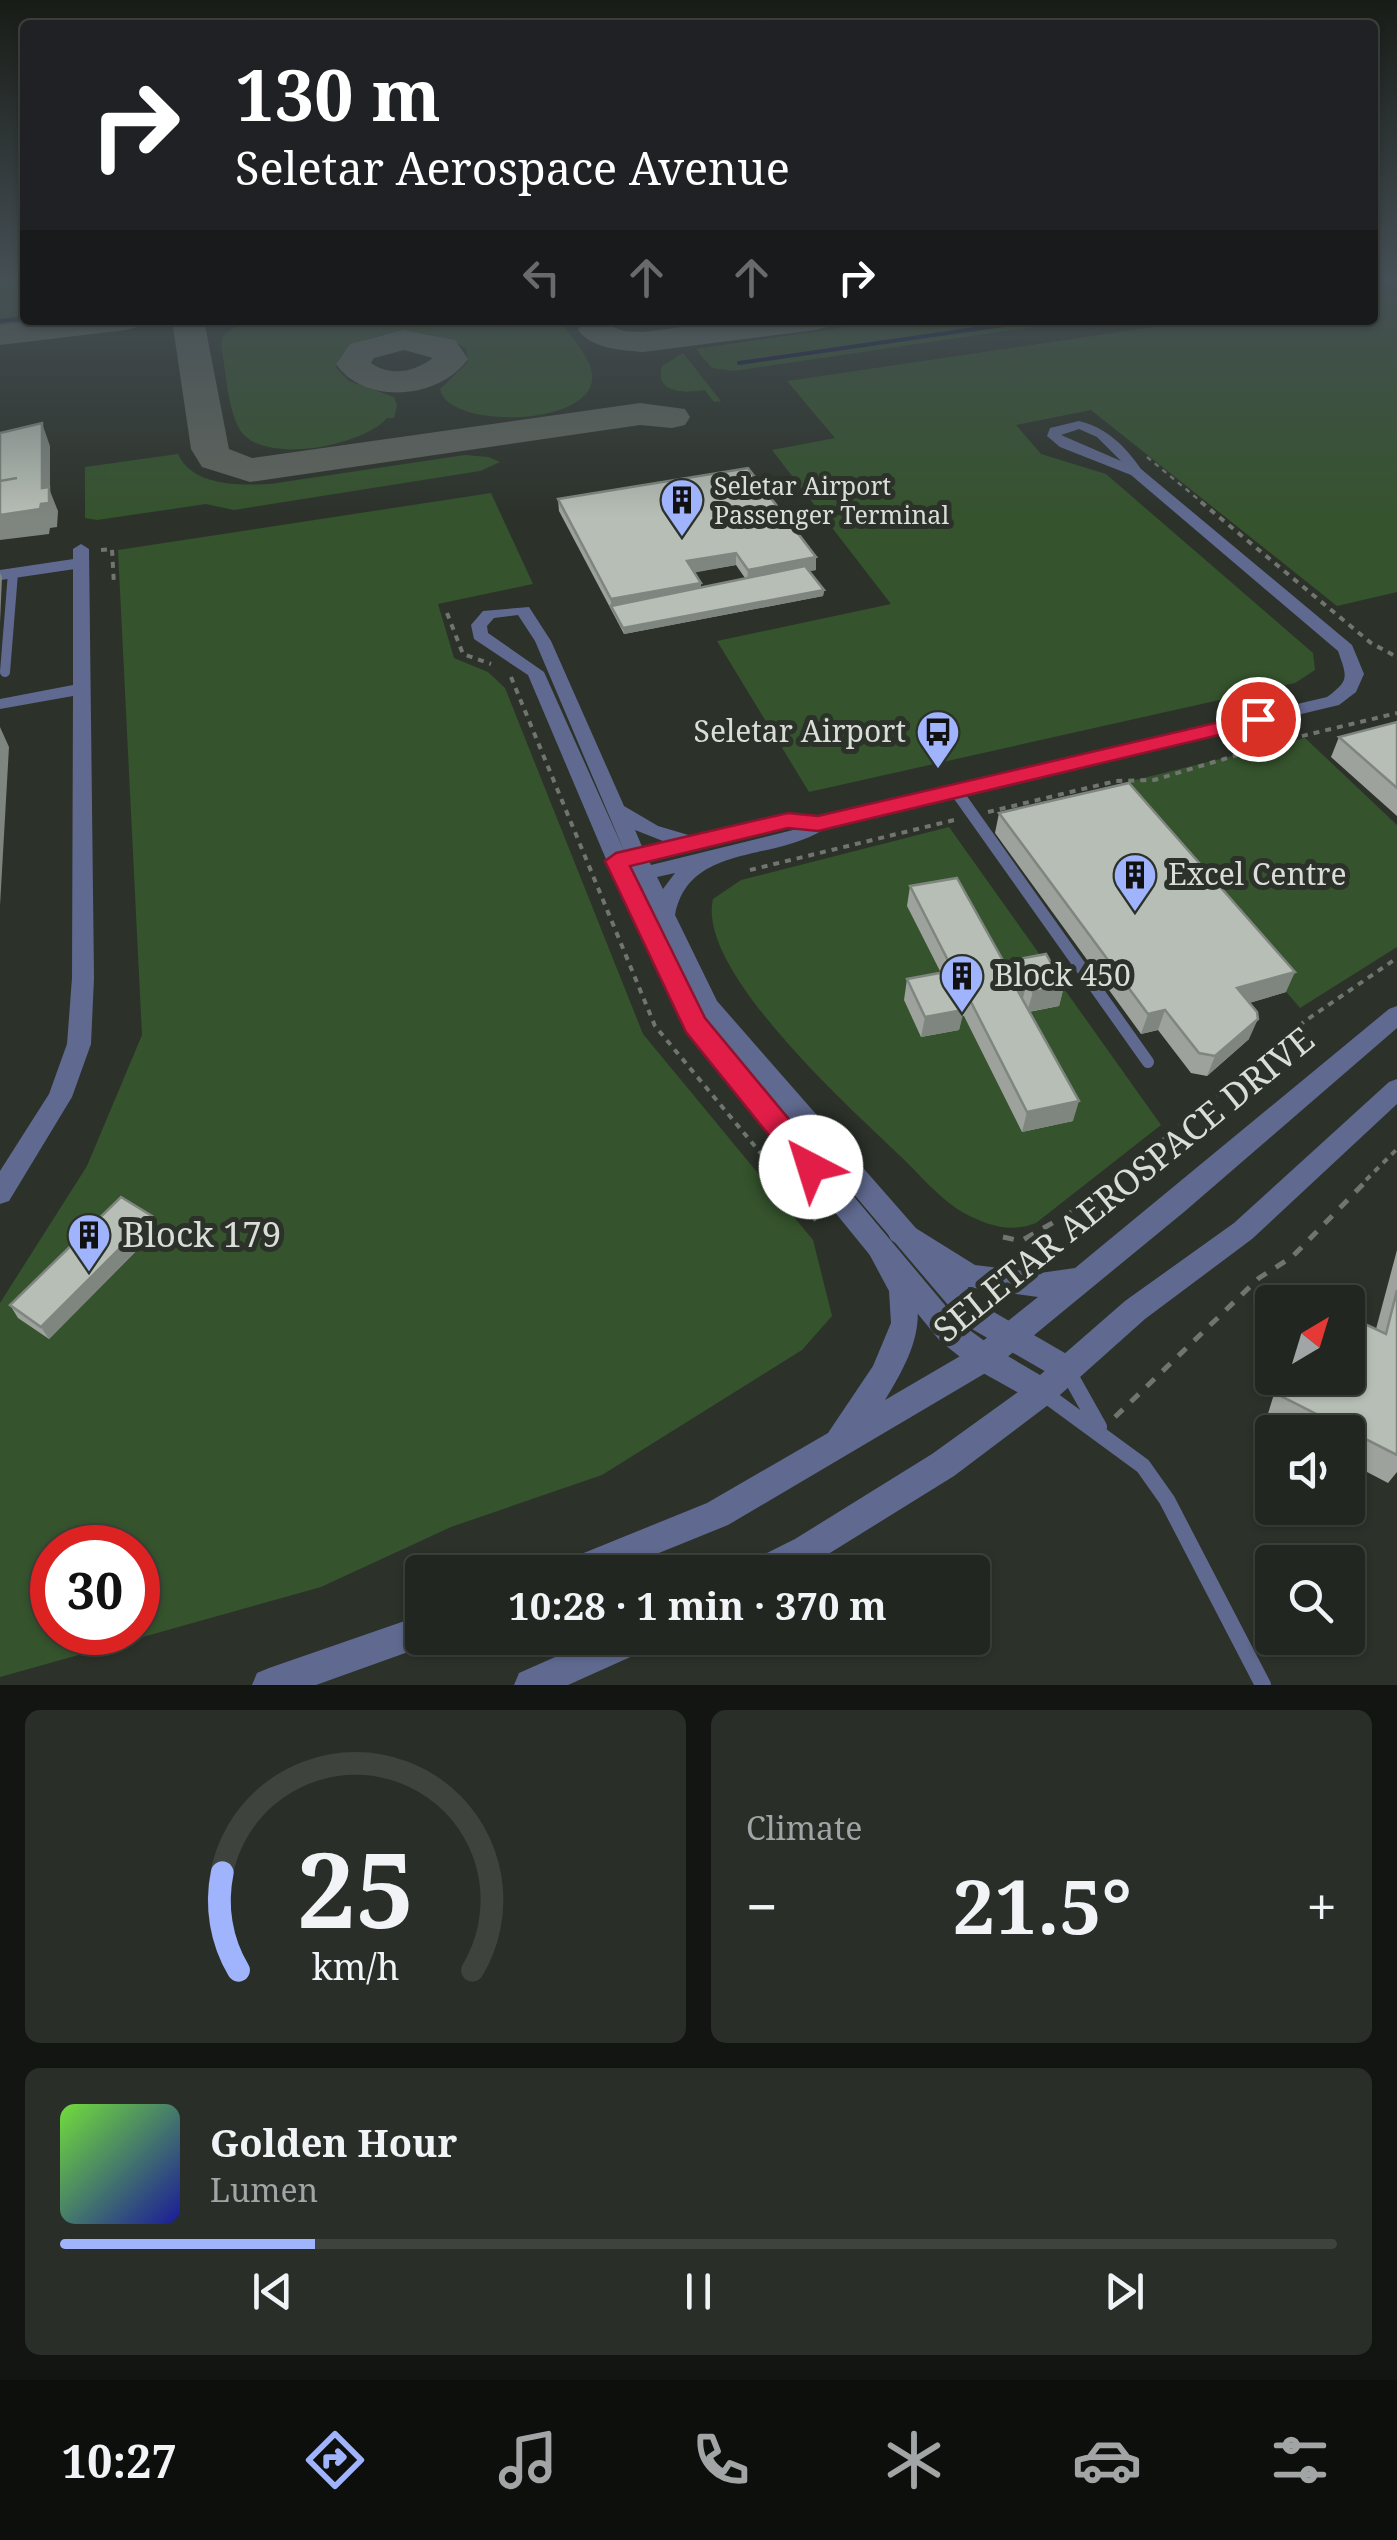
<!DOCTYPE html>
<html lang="en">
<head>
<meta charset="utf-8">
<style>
	body { margin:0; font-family:"Noto Serif",serif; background:#292e29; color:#f1f3f6; height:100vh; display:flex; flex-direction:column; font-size:38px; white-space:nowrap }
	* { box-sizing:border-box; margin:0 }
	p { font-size:32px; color:#a2a5a5 }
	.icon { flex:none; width:55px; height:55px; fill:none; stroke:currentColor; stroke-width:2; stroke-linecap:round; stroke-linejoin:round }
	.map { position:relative; height:1685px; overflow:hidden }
	.panel { display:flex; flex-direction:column; gap:25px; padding:25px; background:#121512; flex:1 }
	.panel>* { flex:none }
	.guide { position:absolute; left:20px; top:20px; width:1358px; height:305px; border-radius:10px; box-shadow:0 2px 8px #0004,0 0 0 2px #3e433e; background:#202124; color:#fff; overflow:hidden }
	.needle { width:65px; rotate:38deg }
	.controls { position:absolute; left:1255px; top:1285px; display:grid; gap:20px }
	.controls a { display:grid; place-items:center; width:110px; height:110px; border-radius:10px; background:#212620; box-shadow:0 2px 8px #0004,0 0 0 2px #3e433e; font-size:50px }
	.speed { position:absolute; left:30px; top:1525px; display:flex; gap:20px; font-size:50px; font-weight:700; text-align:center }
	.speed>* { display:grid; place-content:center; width:130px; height:130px; border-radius:50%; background:#212620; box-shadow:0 2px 8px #0004,0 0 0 2px #3e433e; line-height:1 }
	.speed .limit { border:15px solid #d22; background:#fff; color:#111 }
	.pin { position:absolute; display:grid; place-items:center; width:85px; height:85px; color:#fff; margin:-42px; border:5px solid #fff; border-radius:50%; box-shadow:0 2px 10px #0007 }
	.me { position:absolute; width:110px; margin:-55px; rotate:320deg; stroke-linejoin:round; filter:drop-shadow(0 0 8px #0008) }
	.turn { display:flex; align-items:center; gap:35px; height:210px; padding:0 50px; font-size:45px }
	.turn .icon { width:130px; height:130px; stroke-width:2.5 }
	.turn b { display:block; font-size:70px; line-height:85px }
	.lanes { display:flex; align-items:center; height:95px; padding:0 50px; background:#0003; justify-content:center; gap:50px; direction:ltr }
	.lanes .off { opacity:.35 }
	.big { font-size:75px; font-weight:700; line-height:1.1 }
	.panel .widget { flex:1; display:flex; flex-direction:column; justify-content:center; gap:15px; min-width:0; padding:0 35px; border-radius:15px; background:#292e29 }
	.panel .dial { align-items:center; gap:0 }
	.dial svg { height:260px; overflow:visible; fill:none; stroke:#3e433e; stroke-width:7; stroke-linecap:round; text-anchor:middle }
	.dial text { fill:#f1f3f6; stroke:none }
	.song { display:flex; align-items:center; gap:30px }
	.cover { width:120px; height:120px; border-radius:15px; background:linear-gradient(135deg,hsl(100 70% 55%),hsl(240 70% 35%)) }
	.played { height:10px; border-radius:5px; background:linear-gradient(90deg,#a0b3fd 20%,#3e433e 20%) }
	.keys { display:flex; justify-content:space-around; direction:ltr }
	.heat { display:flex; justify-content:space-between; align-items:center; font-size:55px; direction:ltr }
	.panel .tiles { flex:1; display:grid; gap:25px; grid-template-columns:1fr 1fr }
	.widget:last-child { grid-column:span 2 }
	.trip { position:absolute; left:405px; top:1555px; width:585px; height:100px; border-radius:10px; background:#212620; box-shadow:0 2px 8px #0004,0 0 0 2px #3e433e; font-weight:700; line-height:100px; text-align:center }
	.menu { display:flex; height:160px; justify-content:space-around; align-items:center; background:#0d0f0d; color:#a2a5a5 }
	.menu .icon { width:70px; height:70px }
	.menu .selected { color:#a0b3fd }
	.menu b { font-size:45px; color:#f1f3f6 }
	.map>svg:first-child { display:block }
	.green { fill:#35532d; fill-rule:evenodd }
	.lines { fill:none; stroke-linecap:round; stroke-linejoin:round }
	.stream { stroke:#11163e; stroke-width:4 }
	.taxiway { fill:#60665f; fill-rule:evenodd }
	.path-far2 { stroke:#70756f; stroke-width:2.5; stroke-dasharray:5 5; stroke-linecap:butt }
	.path-far1 { stroke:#70756f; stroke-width:4; stroke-dasharray:6 6; stroke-linecap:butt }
	.path { stroke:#70756f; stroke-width:5; stroke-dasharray:11 11; stroke-linecap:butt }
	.service-far2 { stroke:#606a90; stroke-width:10 }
	.service-far1 { stroke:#606a90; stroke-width:12 }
	.service { stroke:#606a90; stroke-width:16 }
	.minor { fill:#606a90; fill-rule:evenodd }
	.tertiary { fill:#606a90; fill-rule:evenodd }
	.wall { fill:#9da39c; fill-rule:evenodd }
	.shaded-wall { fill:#7f857f }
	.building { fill:#b6beb5; stroke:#7f857f; stroke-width:2.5 }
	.route { fill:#e11d48; stroke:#92132f; stroke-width:2.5 }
	.labels { text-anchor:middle; stroke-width:10; stroke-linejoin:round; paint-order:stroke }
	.far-poi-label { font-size:25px; fill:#daded9; stroke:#2c322a; text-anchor:start }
	.poi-label { font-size:30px; fill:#daded9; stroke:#2c322a; text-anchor:start }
	.near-street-label { font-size:35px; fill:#daded9; stroke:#2c322a }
	.near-poi-label { font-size:35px; fill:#daded9; stroke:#2c322a; text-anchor:start }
</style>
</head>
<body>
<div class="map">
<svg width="1397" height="1685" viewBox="0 0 1397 1685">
	<rect width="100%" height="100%" fill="#2c322a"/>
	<path class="green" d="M0,281H25V320H47L0,326Z
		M1397,291V592L1337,606L1091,410L1016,425L1041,454L1106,474L1313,653L1315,670L1295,683L809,792L717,641L891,604L772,450L835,438L787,381L1201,320H1372L1373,295Z
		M245,320H560C569,334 584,350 590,366C613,427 447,432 440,389L468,362L466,349C440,325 343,326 336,368L349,381L394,397L397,405L394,418H387C364,446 259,467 239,428C227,406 226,370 221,345L223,336Z
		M892,320H1082L733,371L712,368L696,349Z
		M683,353L721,401L714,402L705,390C685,393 654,394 662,366Z
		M178,454C193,487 240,485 270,484L465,455L488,457L500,462L480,471L234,510L206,504L97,520L85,518V467Z
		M491,493L533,584L438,604L454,658L488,672L505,688L643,1034L813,1240L832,1316L802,1350L602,1475L451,1527L321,1587L0,1677V1303L87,1166L142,1035L118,550ZM52,1548H138V1632H52Z
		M1305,738L1397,825V947L1300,1008L1111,786Z
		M949,827L1161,1125L1036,1223C1010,1233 989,1226 964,1213C939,1199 917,1171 896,1152C847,1105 696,969 713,899L741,880Z"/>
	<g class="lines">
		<path class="stream" d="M0,321L25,318
			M739,363L1038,320"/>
		<path class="taxiway" d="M44,320H142L137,327L126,330L0,345V325Z
			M172,320H204L229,449L252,458L640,403L685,409L690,417L685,425L672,428L640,425L250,482L202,467L191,449Z
			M594,320L624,331L643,332L739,320H832L827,327L816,330L643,352C621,350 592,349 578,330L582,323Z
			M403,330L455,340L468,359C440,399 365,406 336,364L350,344ZM404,350L433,358C414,372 391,377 371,363L374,358Z"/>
		<path class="path-far2" d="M1147,457L1204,504"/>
		<path class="path-far1" d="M1201,502L1371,643L1397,657
			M101,550L112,549L114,585
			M447,613L463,654L491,664
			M511,677L655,1026L783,1180
			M988,812L1116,781L1154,780L1294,738L1397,713
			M750,870L954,820
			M1115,1180L1305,1021L1397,958
			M1366,1180L1397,1149"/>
		<path class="path" d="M781,1178L823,1228
			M1003,1237L1021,1241L1089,1202L1118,1178
			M1115,1417L1259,1278L1292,1257L1369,1178"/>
		<path class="service-far2" d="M0,575L81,563
			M5,672L13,573
			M956,791L960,796"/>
		<path class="service-far1" d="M958,794L1148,1062"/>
		<path class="service" d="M1067,1370L1099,1427
			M1042,1392L1143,1466L1167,1500L1263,1685"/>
		<path class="minor" d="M1079,421C1107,428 1124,445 1141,469L1352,645L1364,674L1356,692L1339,705L824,829C775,862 689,843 675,915L717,1001L985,1307L1077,1360L1081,1370L1077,1380L1067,1384L965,1325L700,1013L960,1323L994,1348L1052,1382L1056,1392L1052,1402L1042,1406L974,1368L940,1341L687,1031L614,878L528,675L474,639L471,625L483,611L529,607L551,641L624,806L658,826L695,837L788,814L818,817L1327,697C1350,680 1347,677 1338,651L1131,475L1060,447L1047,436L1050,428ZM1079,429L1097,437L1121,461L1061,435ZM518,615L535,641L625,853L544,672L488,633L487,626L494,618ZM788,828L797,829L651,865L649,861ZM635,830L668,843L643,849ZM675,873L663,889L657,877ZM636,882H639L688,987Z
			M81,544L89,549L94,978L91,1044L72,1097L9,1201L0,1204V1171L49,1094L67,1044L72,978L73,696L0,709V699L73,685V549Z"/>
		<path class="tertiary" d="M1397,1006V1028L1184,1212L994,1368L728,1525L612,1572H559L564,1561L707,1503L828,1433L873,1366L891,1323L889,1291L866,1248L870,1240L879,1236C892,1241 897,1254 904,1266C932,1316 913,1354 885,1400L974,1348L1038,1297L960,1286L891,1240L887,1232L891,1224L900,1220L909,1224L975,1265L1040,1273L1075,1268L1389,1009Z
			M1397,1079V1104L1252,1239L1145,1319L1052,1402L954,1476L817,1561L794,1572H746L751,1561L795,1539L932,1454L1032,1382L1125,1301L1234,1223L1389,1082Z
			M422,1615V1638H436L433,1642L422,1647L316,1685H252L257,1673L269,1668Z
			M598,1638H650L646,1650L568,1685H514L519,1673Z"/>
	</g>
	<path class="wall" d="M558,499L816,570L809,571L824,590L823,596L624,634L559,511ZM736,565L745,578L701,587V583L694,572Z
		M1397,722V816L1331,757L1339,737Z
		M999,813L1286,992L1249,1003V1039L1207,1076L1191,1073L1158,1030L1141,1034L995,833Z
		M910,886L1010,973L1013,960L1064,986L1059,1006L1029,1012L1073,1121L1022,1132L964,1016H962L959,1030L921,1037L904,1000L907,979L941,973L907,906Z
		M158,1229L49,1339L18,1318L10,1305Z
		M1397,1250V1472L1388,1483L1348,1462V1432H1291L1266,1420L1279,1378H1348L1376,1329Z"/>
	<path class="shaded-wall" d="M42,423L50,446V491L58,511L57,527L50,528L49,534L0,540V515L41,504Z
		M736,553V565L687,574V561Z
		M816,557V570L747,582L748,570Z
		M0,573L2,577L0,623Z
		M701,583V596L611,606V599Z
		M824,590L823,596L624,634L623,628Z
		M0,727L9,747L0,906Z
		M1295,972L1286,992L1229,1009L1237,988Z
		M1027,982L1022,1002L1014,984Z
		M1064,986L1059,1006L1027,1012L1033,992Z
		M968,996L959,1030L921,1037L925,1017L957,997Z
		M1165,1010L1158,1030L1141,1034L1148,1014Z
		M1258,1019L1249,1039L1207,1076L1215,1056Z
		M1079,1101L1073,1121L1022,1132L1027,1112Z
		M152,1216L158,1229L49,1339L41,1327Z"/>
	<path class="building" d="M42,423V488L49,487V503L41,504L40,509L0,515V481L17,478L0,481V433Z
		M748,468L816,557L748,570L736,553L687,561L701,583L611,599L558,499Z
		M805,566L824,590L623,628L611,606Z
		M1397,722V788L1339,737Z
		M1129,783L1295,972L1237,988L1257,1012L1258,1019L1215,1056L1199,1053L1165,1010L1148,1014L999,813Z
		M957,878L1010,973L1019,971L1013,960L1046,954L1064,986L1033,992L1027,982L1014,984L1079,1101L1027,1112L968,996L957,997L963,1010L925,1017L907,979L945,972L950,983L959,982L910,886Z
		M121,1197L152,1216L41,1327L10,1305Z
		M1397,1290V1455L1281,1396L1287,1378H1348V1316L1386,1334Z"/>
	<linearGradient id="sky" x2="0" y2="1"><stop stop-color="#181c17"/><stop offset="0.54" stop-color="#454f55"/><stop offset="1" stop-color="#454f55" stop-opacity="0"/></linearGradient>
	<rect width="1397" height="517" fill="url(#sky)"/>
	<path class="route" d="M1258,713L1268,719L1265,724L818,831L788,828L630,866L705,1018L821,1158L825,1167L821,1175L811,1179L801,1175L686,1032L605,861L616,853L788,813L818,816Z"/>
	<defs>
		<g id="building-pin" transform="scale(2.25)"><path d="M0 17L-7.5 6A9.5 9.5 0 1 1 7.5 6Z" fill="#a0b3fd" stroke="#2c322a"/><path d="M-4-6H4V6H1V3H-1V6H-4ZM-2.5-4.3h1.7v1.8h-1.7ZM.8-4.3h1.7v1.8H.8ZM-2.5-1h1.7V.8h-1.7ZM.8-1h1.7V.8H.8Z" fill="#111"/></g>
		<g id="bus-pin" transform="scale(2.25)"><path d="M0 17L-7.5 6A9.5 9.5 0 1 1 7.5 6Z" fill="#a0b3fd" stroke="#2c322a"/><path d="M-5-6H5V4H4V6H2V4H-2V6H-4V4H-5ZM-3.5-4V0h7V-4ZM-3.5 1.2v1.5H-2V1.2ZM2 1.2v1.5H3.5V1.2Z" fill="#111"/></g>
	</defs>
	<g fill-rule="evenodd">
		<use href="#building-pin" x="682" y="500"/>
		<use href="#bus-pin" x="938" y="732"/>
		<use href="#building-pin" x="1135" y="875"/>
		<use href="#building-pin" x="962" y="976"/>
		<use href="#building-pin" x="89" y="1235"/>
	</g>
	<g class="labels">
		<g class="far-poi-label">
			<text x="714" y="495">Seletar Airport<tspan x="714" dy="29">Passenger Terminal</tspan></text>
		</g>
		<g class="poi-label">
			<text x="906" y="742" text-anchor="end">Seletar Airport</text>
			<text x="1168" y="885">Excel Centre</text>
			<text x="994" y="986">Block 450</text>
		</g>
		<g class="near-street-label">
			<text transform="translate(1124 1185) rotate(-39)" y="12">SELETAR AEROSPACE DRIVE</text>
		</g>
		<g class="near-poi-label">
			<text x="122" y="1247">Block 179</text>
		</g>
	</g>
</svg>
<div class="controls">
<a><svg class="needle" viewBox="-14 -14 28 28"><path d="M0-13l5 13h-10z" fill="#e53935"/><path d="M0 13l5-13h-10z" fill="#a2a5a5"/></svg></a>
<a><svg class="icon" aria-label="sound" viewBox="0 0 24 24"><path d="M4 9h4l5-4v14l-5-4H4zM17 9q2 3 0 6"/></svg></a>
<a><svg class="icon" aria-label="search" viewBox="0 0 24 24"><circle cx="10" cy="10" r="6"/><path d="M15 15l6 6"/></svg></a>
</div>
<div class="speed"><div class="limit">30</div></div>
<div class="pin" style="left:1258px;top:719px;background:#d93025"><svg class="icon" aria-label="arrive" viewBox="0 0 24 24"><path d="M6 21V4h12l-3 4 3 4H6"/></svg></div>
<svg class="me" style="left:811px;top:1167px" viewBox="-20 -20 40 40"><circle r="19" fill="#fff"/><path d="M0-13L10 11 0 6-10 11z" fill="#e11d48"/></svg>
<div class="trip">10:28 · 1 min · 370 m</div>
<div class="guide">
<div class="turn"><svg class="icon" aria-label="right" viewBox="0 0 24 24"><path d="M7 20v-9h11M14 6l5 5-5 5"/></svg><div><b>130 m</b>Seletar Aerospace Avenue</div></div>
<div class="lanes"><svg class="icon off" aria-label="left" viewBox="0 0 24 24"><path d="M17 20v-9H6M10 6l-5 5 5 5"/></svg><svg class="icon off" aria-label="ahead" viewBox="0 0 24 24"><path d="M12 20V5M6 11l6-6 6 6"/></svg><svg class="icon off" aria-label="ahead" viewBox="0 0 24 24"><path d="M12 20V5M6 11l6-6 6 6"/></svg><svg class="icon" aria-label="right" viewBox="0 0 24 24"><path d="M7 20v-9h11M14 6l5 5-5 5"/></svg></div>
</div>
</div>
<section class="panel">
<div class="tiles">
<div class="widget dial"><svg viewBox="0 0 100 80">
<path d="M14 69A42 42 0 1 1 86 69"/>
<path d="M14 69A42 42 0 0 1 9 39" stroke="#a0b3fd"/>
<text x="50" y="56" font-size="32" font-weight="700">25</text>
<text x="50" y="72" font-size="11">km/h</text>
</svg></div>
<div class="widget"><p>Climate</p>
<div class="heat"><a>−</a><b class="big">21.5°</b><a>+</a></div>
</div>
<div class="widget">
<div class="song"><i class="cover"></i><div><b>Golden Hour</b><p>Lumen</p></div></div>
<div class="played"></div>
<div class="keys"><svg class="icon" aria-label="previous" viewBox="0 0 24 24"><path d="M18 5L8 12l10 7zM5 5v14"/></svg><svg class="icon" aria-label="pause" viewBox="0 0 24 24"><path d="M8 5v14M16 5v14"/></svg><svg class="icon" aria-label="next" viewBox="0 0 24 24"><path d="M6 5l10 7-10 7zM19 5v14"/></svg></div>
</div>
</div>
</section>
<nav class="menu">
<b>10:27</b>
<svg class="icon selected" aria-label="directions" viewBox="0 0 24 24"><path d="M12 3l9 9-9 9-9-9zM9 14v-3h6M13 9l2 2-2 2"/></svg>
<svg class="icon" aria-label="music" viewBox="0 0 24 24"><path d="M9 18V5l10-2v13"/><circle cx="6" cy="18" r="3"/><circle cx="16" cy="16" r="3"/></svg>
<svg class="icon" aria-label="phone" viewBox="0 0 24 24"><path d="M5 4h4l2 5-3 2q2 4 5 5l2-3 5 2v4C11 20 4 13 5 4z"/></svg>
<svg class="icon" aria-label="climate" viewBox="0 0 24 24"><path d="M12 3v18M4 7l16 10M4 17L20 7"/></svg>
<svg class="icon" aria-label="car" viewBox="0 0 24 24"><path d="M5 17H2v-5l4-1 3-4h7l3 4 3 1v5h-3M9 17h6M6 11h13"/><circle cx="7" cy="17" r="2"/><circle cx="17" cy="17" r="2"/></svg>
<svg class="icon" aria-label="filters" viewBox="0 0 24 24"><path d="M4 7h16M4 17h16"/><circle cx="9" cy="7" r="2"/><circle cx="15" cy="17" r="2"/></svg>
</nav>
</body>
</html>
